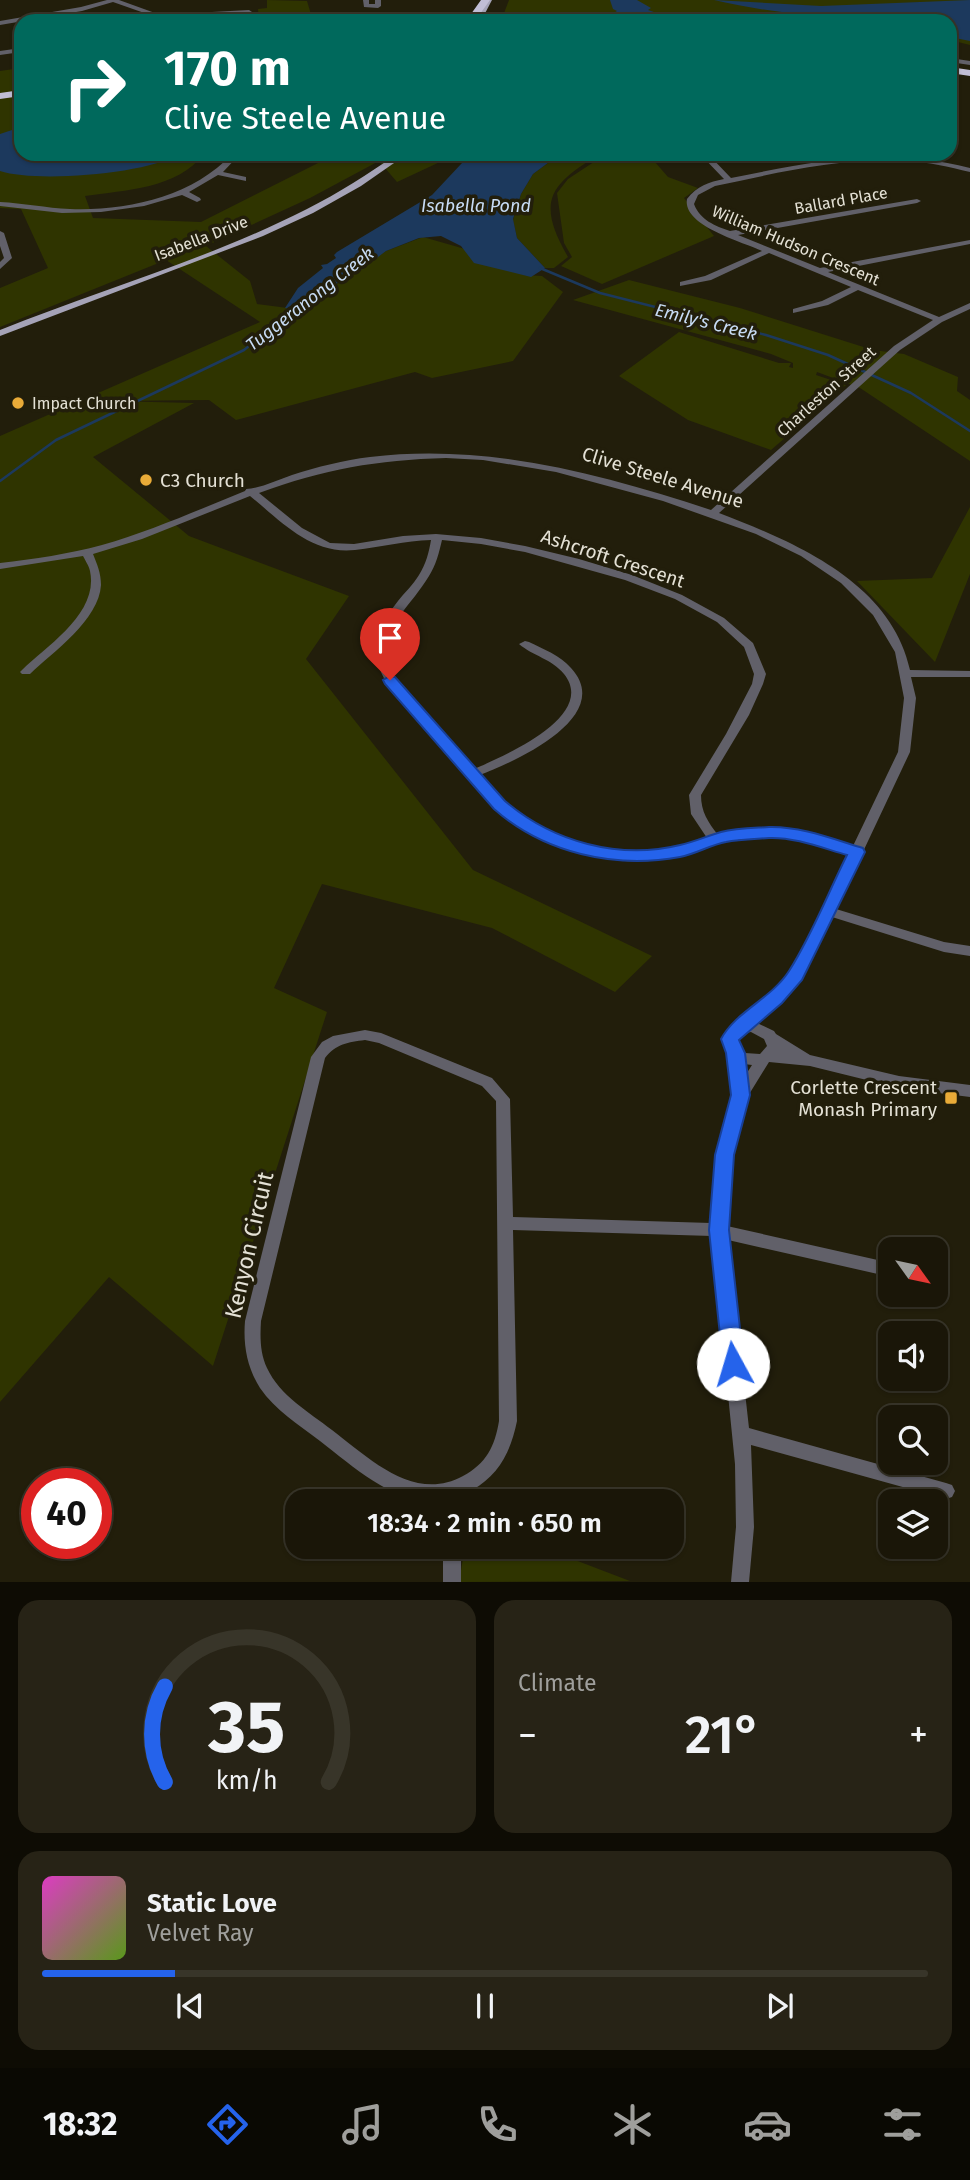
<!DOCTYPE html>
<html lang="en">
<head>
<meta charset="utf-8">
<style>
	body { margin:0; font-family:"Fira Sans",sans-serif; background:#272316; color:#f1f3f6; height:100vh; display:flex; flex-direction:column; font-size:26px; white-space:nowrap }
	* { box-sizing:border-box; margin:0 }
	p { font-size:23px; color:#9f9f9c }
	.icon { flex:none; width:38px; height:38px; fill:none; stroke:currentColor; stroke-width:2; stroke-linecap:round; stroke-linejoin:round }
	.map { position:relative; height:1582px; overflow:hidden }
	.sheet { display:flex; flex-direction:column; gap:18px; padding:18px; background:#0e0c04; flex:1 }
	.sheet>* { flex:none }
	.banner { position:absolute; left:14px; top:14px; width:943px; height:147px; border-radius:21px; box-shadow:0 2px 5px #0004,0 0 0 2px #383529; background:#00695c; color:#fff; overflow:hidden }
	.needle { width:46px; rotate:123deg }
	.controls { position:absolute; left:878px; top:1237px; display:grid; gap:14px }
	.controls a { display:grid; place-items:center; width:70px; height:70px; border-radius:14px; background:#1a1608; box-shadow:0 2px 5px #0004,0 0 0 2px #383529; font-size:35px }
	.speed { position:absolute; left:21px; top:1468px; display:flex; gap:14px; font-size:35px; font-weight:700; text-align:center }
	.speed>* { display:grid; place-content:center; width:91px; height:91px; border-radius:50%; background:#1a1608; box-shadow:0 2px 5px #0004,0 0 0 2px #383529; line-height:1 }
	.speed .limit { border:10px solid #d22; background:#fff; color:#111 }
	.pin { position:absolute; display:grid; place-items:center; width:60px; height:60px; color:#fff; margin:-72px -30px; border-radius:50% 50% 50% 0; rotate:-45deg; box-shadow:0 0 7px #0007 }
	.pin .icon { rotate:45deg }
	.me { position:absolute; width:77px; margin:-38px; rotate:354deg; stroke-linejoin:round; filter:drop-shadow(0 0 5px #0008) }
	.turn { display:flex; align-items:center; gap:24px; height:147px; padding:0 35px; font-size:32px }
	.turn .icon { width:91px; height:91px; stroke-width:2.5 }
	.turn b { display:block; font-size:49px; line-height:60px }
	.big { font-size:52px; font-weight:600; line-height:1.1 }
	.sheet .widget { flex:1; display:flex; flex-direction:column; justify-content:center; gap:10px; min-width:0; padding:0 24px; border-radius:21px; background:#272316 }
	.sheet .dial { align-items:center; gap:0 }
	.dial svg { height:182px; overflow:visible; fill:none; stroke:#383529; stroke-width:7; stroke-linecap:round; text-anchor:middle }
	.dial text { fill:#f1f3f6; stroke:none }
	.song { display:flex; align-items:center; gap:21px }
	.cover { width:84px; height:84px; border-radius:10px; background:linear-gradient(135deg,hsl(310 70% 55%),hsl(90 70% 35%)) }
	.played { height:7px; border-radius:4px; background:linear-gradient(90deg,#2563eb 15%,#383529 15%) }
	.keys { display:flex; justify-content:space-around; direction:ltr }
	.heat { display:flex; justify-content:space-between; align-items:center; font-size:38px; direction:ltr }
	.sheet .tiles { flex:1; display:grid; gap:18px; grid-template-columns:1fr 1fr }
	.widget:last-child { grid-column:span 2 }
	.trip { position:absolute; left:285px; top:1489px; width:399px; height:70px; border-radius:21px; background:#1a1608; box-shadow:0 2px 5px #0004,0 0 0 2px #383529; font-weight:600; line-height:70px; text-align:center }
	.tabs { display:flex; height:112px; justify-content:space-around; align-items:center; background:#0a0903; color:#9f9f9c }
	.tabs .icon { width:49px; height:49px }
	.tabs .on { color:#2563eb }
	.tabs b { font-size:32px; color:#f1f3f6 }
	.map>svg:first-child { display:block }
	.green { fill:#2f3400 }
	.water { fill:#1c395d }
	.lines { fill:none; stroke-linecap:round; stroke-linejoin:round }
	.stream { stroke:#1c395d; stroke-width:2.5 }
	.minor { fill:#616069; fill-rule:evenodd }
	.major { fill:#a5a3b7; fill-rule:evenodd }
	.highway { fill:#c1bed6; fill-rule:evenodd }
	.route { fill:#2563eb; stroke:#184099; stroke-width:2 }
	.poi-dot { fill:#e9ab38; stroke:#221e0b; stroke-width:2.5 }
	.labels { text-anchor:middle; stroke-width:7; stroke-linejoin:round; paint-order:stroke }
	.far-street-label { font-size:16px; fill:#e4e1d5; stroke:#221e0b }
	.far-poi-label { font-size:16px; fill:#e4e1d5; stroke:#221e0b; text-anchor:start }
	.far-water-label { font-size:18px; font-style:italic; fill:#c7dbf4; stroke:#221e0b }
	.street-label { font-size:19px; fill:#e4e1d5; stroke:#221e0b }
	.poi-label { font-size:19px; fill:#e4e1d5; stroke:#221e0b; text-anchor:start }
	.near-street-label { font-size:23px; fill:#e4e1d5; stroke:#221e0b }
</style>
</head>
<body>
<div class="map">
<svg width="970" height="1582" viewBox="0 0 970 1582">
	<rect width="100%" height="100%" fill="#221e0b"/>
	<path class="green" d="M267,0L307,1L313,21H259L258,9L267,8Z
		M509,0H970V45L950,40V21L816,18L814,21H501Z
		M21,68V154H204C177,189 125,190 85,196L93,218L201,222L336,154H447L442,161L397,182L379,161L310,198L206,246L250,281L257,304L303,310L351,273L386,251L423,237L479,253L524,275L542,276L563,292L513,361L432,378L415,372L236,420L209,400L111,401L194,403L93,457L189,536L349,596L306,659L473,870L652,956L615,992L492,928L322,884L274,988L327,1012L213,1366L109,1277L0,1402V436L260,322L166,260L0,327V288L48,268L21,209L0,208V71Z
		M560,154H600C549,185 536,201 568,257L554,268H545L517,238L513,220L521,194L533,174Z
		M606,154H648L668,177L698,188L684,198L714,236L602,284L561,266L572,257L564,243L557,193L568,179Z
		M629,280L740,308L873,350L904,354L958,377L957,391L970,400V461L860,388L817,372L816,375L846,385L771,450L688,420L619,376L679,332L779,363H791L789,367L793,368V363L771,354L573,300Z
		M970,507V574L935,662L857,581L932,578Z
		M465,1547H541L630,1581L459,1582Z"/>
	<path class="water" d="M610,0H637L651,8L648,10L666,16L663,17L665,21H613L612,14L617,11L613,9Z
		M714,0L821,6L970,0V41L950,37V21C871,21 791,18 714,0Z
		M21,127V154H179C148,174 36,183 0,171V134Z
		M481,154H560L533,174L521,194L513,219L517,238L545,268L531,277L474,263L461,246L441,236L419,238L386,251L358,272L350,273L303,311L285,308L298,288L323,268L321,265L327,264L336,258L334,255L337,252L432,195L462,163Z"/>
	<g class="lines">
		<path class="stream" d="M540,268L600,293L766,335L828,355L911,393L970,431
			M0,481L56,440L244,350L298,307"/>
		<path class="minor" d="M107,0H119L155,13L156,15L249,10L252,12L249,14L157,19L158,21H152L150,15L113,2L82,11L0,25V21L81,7Z
			M363,0H369V4H375V0H381V6L378,8L364,7Z
			M21,48V52L0,55V51Z
			M950,58L970,61V65L950,62Z
			M232,154H240L223,172L246,177V181L218,175L189,192L200,198L201,200L197,202L182,195L144,206L101,212L62,213L0,206V202C23,203 46,208 70,209C127,211 192,197 232,154Z
			M260,154H272L283,158L279,160Z
			M700,154H708L731,178C816,161 884,146 970,168V172C949,167 928,162 907,161C842,157 777,173 715,186L698,195L694,204C700,220 715,226 730,231L917,199L921,201L917,203L738,235L820,268L970,240V244L828,272L939,317L970,303V309L942,322L900,350L719,513C794,542 891,582 910,670L970,671V677H911L916,698L910,752L836,909L944,942L970,946V956L944,952L832,917L809,964L781,1003L757,1023L774,1031L776,1034L810,1055L899,1076L970,1085V1097L899,1088L810,1066L769,1062L748,1096L732,1155L727,1226L891,1263V1277L728,1240L749,1428L946,1483L952,1485L955,1491L952,1497L946,1499L751,1445L754,1527L749,1582H731L736,1527L735,1464L712,1236L513,1230L517,1421C511,1451 499,1475 472,1490C414,1523 364,1475 320,1441C299,1425 275,1410 260,1388C247,1367 243,1345 245,1321L311,1057L322,1042L333,1036L365,1030L381,1033L492,1078L510,1099L513,1217L711,1223L716,1155L734,1095L728,1052L723,1044V1039L729,1029L771,995L798,959L849,854C816,843 783,835 749,837C723,839 701,851 676,857C611,872 546,848 496,808L397,697C368,661 370,637 398,601C405,592 413,585 419,575C426,564 429,552 431,540C405,541 381,547 355,550C311,555 281,521 250,496L142,539L93,554C97,564 101,573 101,585C99,620 53,652 30,674H22L20,672L22,670C48,645 99,613 90,571C89,566 85,560 83,556L0,569V563C34,559 69,554 102,545C151,531 198,510 245,491L246,489C262,488 277,480 292,475C317,467 344,460 370,457C488,443 600,474 711,510L894,346L933,320L858,290L828,305L793,313V309L822,301L851,287L769,253L711,280L680,286V282L705,276L762,251C743,242 682,226 687,199C697,186 709,182 724,179ZM446,458L483,460L556,472L663,501L756,534L801,556L841,583L873,615L895,652L904,698L898,752L853,846C808,832 763,822 718,835C708,822 701,812 701,795L749,715L763,684L766,674L753,643L724,618L682,595L632,575L579,559L525,546L481,538L436,534L403,536L354,544L330,543L302,528L259,493C324,469 377,460 446,458ZM442,540L481,544L525,552L625,580L675,599L717,622L744,647L754,674L752,684L726,734L689,795L691,814L707,838C635,862 564,855 506,803C496,795 488,784 480,775C514,762 616,717 571,668C560,655 543,649 529,642L525,641L519,644C533,656 552,659 564,674C597,715 508,754 481,766L474,769L405,692C362,639 402,620 429,576C436,565 439,553 442,540ZM751,1032L764,1039L767,1046L760,1054L745,1053L737,1043C738,1035 743,1033 751,1032ZM365,1040L379,1043L482,1086L496,1101L499,1421C495,1446 486,1464 463,1476C414,1503 369,1458 332,1430C309,1412 280,1396 267,1368C260,1353 260,1337 261,1321L325,1058C336,1044 348,1042 365,1040ZM744,1064L752,1065L745,1076Z
			M0,231L4,233L12,258L0,269V262L4,258L0,246Z
			M443,1547H461V1582H443Z"/>
		<path class="major" d="M486,0H492L481,21H473Z
			M397,154H407L361,186L313,213L263,236L0,336V330C102,289 209,259 307,209C339,193 368,174 397,154Z"/>
		<path class="highway" d="M481,0H490L475,21H466Z
			M950,67L970,70V76L950,73Z
			M21,90V96L0,99V93Z"/>
	</g>
	<path class="route" d="M390,676L395,677L505,801C553,842 619,860 680,845C694,842 707,836 721,832C736,828 754,828 769,827C800,826 833,839 863,848L865,852L802,980L782,1003L739,1040L745,1053L750,1095L734,1155L729,1230L744,1364L741,1370L733,1373L726,1370L723,1364L709,1230L715,1155L731,1095L726,1053L721,1039C736,1011 771,999 789,971C812,935 828,893 847,855C822,848 795,837 769,838C755,839 739,839 726,842C710,845 696,854 680,857C614,869 544,853 494,809L385,684L383,680Z"/>
	<g class="poi-dot">
		<circle cx="18" cy="403" r="7"/>
		<circle cx="146" cy="480" r="7"/>
		<rect x="944" y="1091" width="14" height="14" rx="3.5"/>
	</g>
	<g class="labels">
		<g class="far-street-label">
			<text transform="translate(841 200) rotate(-10)" y="6">Ballard Place</text>
			<text transform="translate(201 238) rotate(-21)" y="6">Isabella Drive</text>
			<text transform="translate(796 245) rotate(23)" y="6">William Hudson Crescent</text>
			<text transform="translate(826 391) rotate(-42)" y="6">Charleston Street</text>
		</g>
		<g class="far-poi-label">
			<text x="32" y="409">Impact Church</text>
		</g>
		<g class="far-water-label">
			<text x="476" y="212">Isabella Pond</text>
			<text transform="translate(310 299) rotate(-38)" y="6">Tuggeranong Creek</text>
			<text transform="translate(706 322) rotate(14)" y="6">Emily's Creek</text>
		</g>
		<g class="street-label">
			<text transform="translate(663 477) rotate(17)" y="7">Clive Steele Avenue</text>
			<text transform="translate(613 558) rotate(18)" y="7">Ashcroft Crescent</text>
		</g>
		<g class="poi-label">
			<text x="160" y="487">C3 Church</text>
			<text x="937" y="1094" text-anchor="end">Corlette Crescent<tspan x="937" dy="22">Monash Primary</tspan></text>
		</g>
		<g class="near-street-label">
			<text transform="translate(249 1245) rotate(-77)" y="8">Kenyon Circuit</text>
		</g>
	</g>
</svg>
<div class="controls">
<a><svg class="needle" viewBox="-14 -14 28 28"><path d="M0-13l5 13h-10z" fill="#e53935"/><path d="M0 13l5-13h-10z" fill="#9f9f9c"/></svg></a>
<a><svg class="icon" aria-label="sound" viewBox="0 0 24 24"><path d="M4 9h4l5-4v14l-5-4H4zM17 9q2 3 0 6"/></svg></a>
<a><svg class="icon" aria-label="search" viewBox="0 0 24 24"><circle cx="10" cy="10" r="6"/><path d="M15 15l6 6"/></svg></a>
<a><svg class="icon" aria-label="layers" viewBox="0 0 24 24"><path d="M12 4l9 5-9 5-9-5zM3 14l9 5 9-5"/></svg></a>
</div>
<div class="speed"><div class="limit">40</div></div>
<div class="pin" style="left:390px;top:680px;background:#d93025"><svg class="icon" aria-label="arrive" viewBox="0 0 24 24"><path d="M6 21V4h12l-3 4 3 4H6"/></svg></div>
<svg class="me" style="left:733px;top:1364px" viewBox="-20 -20 40 40"><circle r="19" fill="#fff"/><path d="M0-13L10 11 0 6-10 11z" fill="#2563eb"/></svg>
<div class="trip">18:34 · 2 min · 650 m</div>
<div class="banner">
<div class="turn"><svg class="icon" aria-label="right" viewBox="0 0 24 24"><path d="M7 20v-9h11M14 6l5 5-5 5"/></svg><div><b>170 m</b>Clive Steele Avenue</div></div>
</div>
</div>
<section class="sheet">
<div class="tiles">
<div class="widget dial"><svg viewBox="0 0 100 80">
<path d="M14 69A42 42 0 1 1 86 69"/>
<path d="M14 69A42 42 0 0 1 14 27" stroke="#2563eb"/>
<text x="50" y="56" font-size="32" font-weight="700">35</text>
<text x="50" y="72" font-size="11">km/h</text>
</svg></div>
<div class="widget"><p>Climate</p>
<div class="heat"><a>−</a><b class="big">21°</b><a>+</a></div>
</div>
<div class="widget">
<div class="song"><i class="cover"></i><div><b>Static Love</b><p>Velvet Ray</p></div></div>
<div class="played"></div>
<div class="keys"><svg class="icon" aria-label="previous" viewBox="0 0 24 24"><path d="M18 5L8 12l10 7zM5 5v14"/></svg><svg class="icon" aria-label="pause" viewBox="0 0 24 24"><path d="M8 5v14M16 5v14"/></svg><svg class="icon" aria-label="next" viewBox="0 0 24 24"><path d="M6 5l10 7-10 7zM19 5v14"/></svg></div>
</div>
</div>
</section>
<nav class="tabs">
<b>18:32</b>
<svg class="icon on" aria-label="directions" viewBox="0 0 24 24"><path d="M12 3l9 9-9 9-9-9zM9 14v-3h6M13 9l2 2-2 2"/></svg>
<svg class="icon" aria-label="music" viewBox="0 0 24 24"><path d="M9 18V5l10-2v13"/><circle cx="6" cy="18" r="3"/><circle cx="16" cy="16" r="3"/></svg>
<svg class="icon" aria-label="phone" viewBox="0 0 24 24"><path d="M5 4h4l2 5-3 2q2 4 5 5l2-3 5 2v4C11 20 4 13 5 4z"/></svg>
<svg class="icon" aria-label="climate" viewBox="0 0 24 24"><path d="M12 3v18M4 7l16 10M4 17L20 7"/></svg>
<svg class="icon" aria-label="car" viewBox="0 0 24 24"><path d="M5 17H2v-5l4-1 3-4h7l3 4 3 1v5h-3M9 17h6M6 11h13"/><circle cx="7" cy="17" r="2"/><circle cx="17" cy="17" r="2"/></svg>
<svg class="icon" aria-label="filters" viewBox="0 0 24 24"><path d="M4 7h16M4 17h16"/><circle cx="9" cy="7" r="2"/><circle cx="15" cy="17" r="2"/></svg>
</nav>
</body>
</html>
